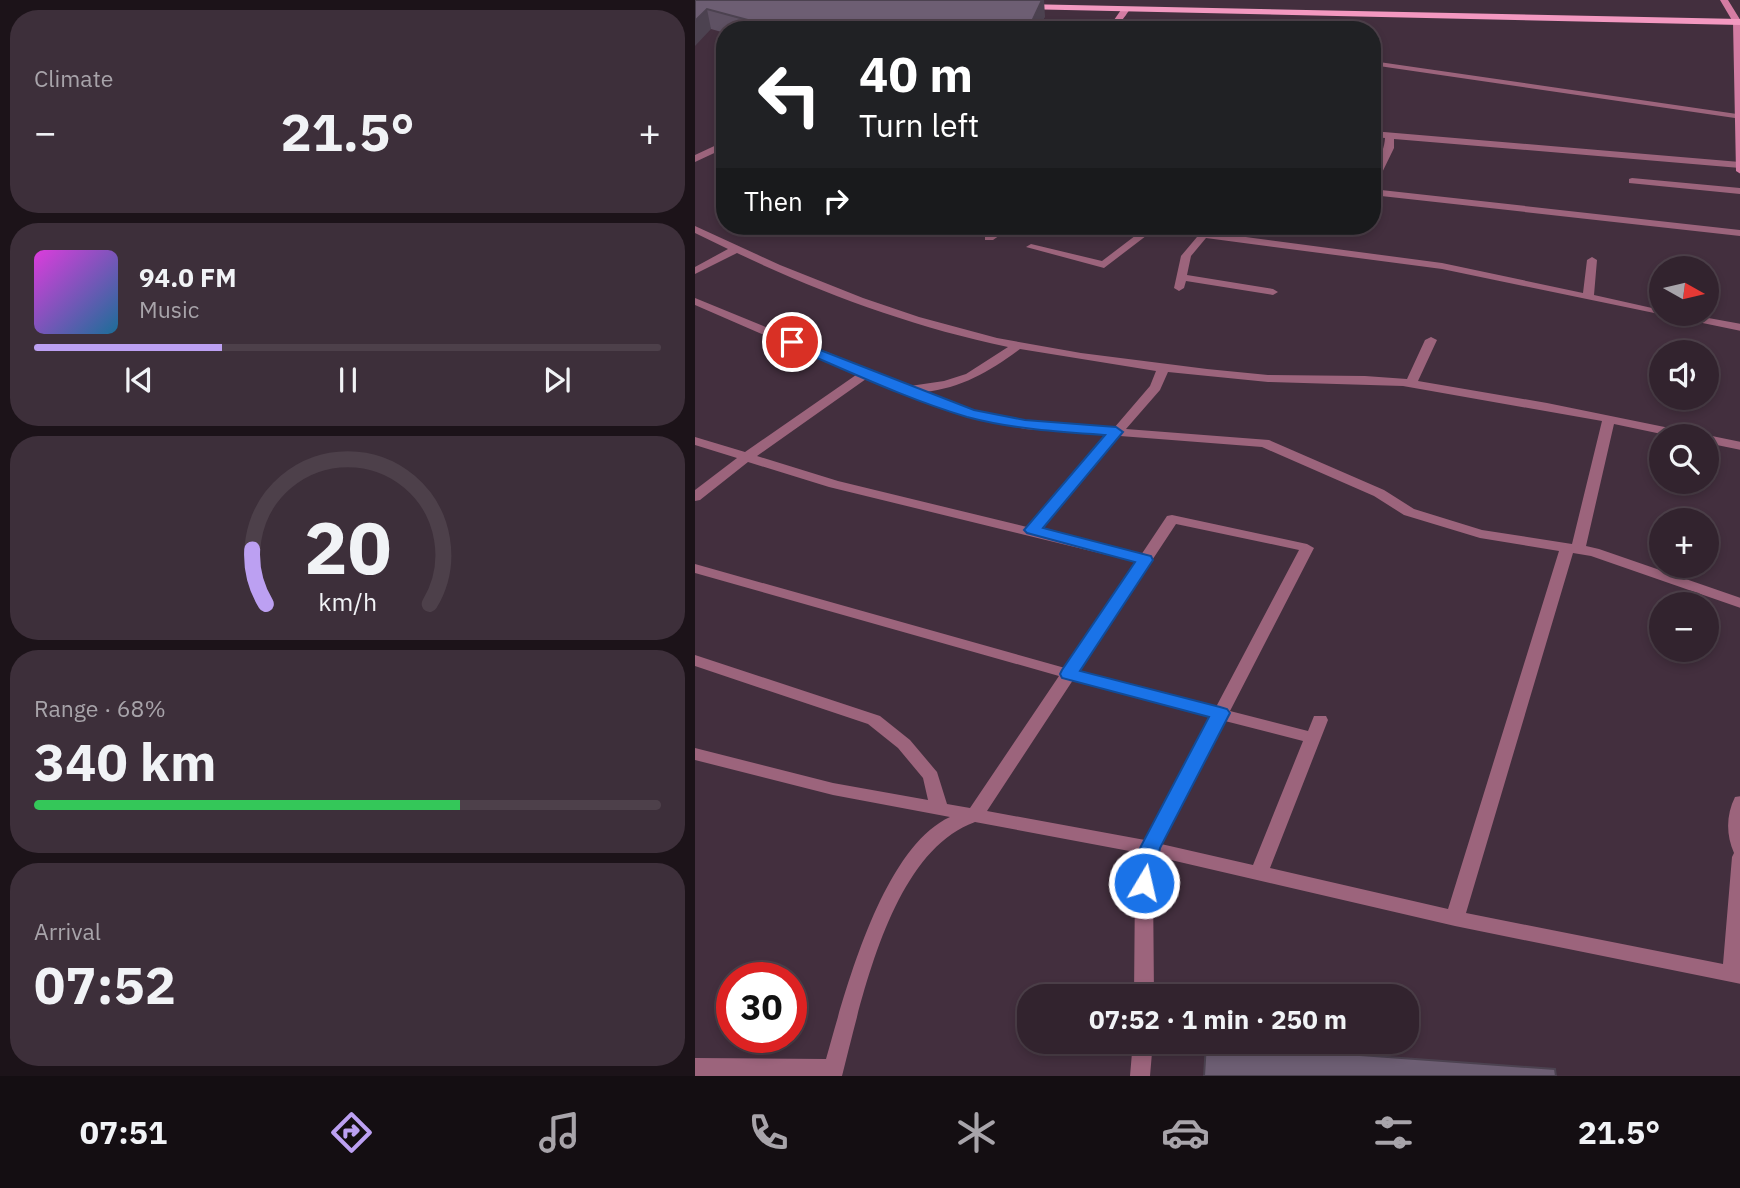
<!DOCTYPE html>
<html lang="en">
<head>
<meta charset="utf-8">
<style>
	body { margin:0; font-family:"IBM Plex Sans",sans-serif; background:#3d2f3a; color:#f1f3f6; height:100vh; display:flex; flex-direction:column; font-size:26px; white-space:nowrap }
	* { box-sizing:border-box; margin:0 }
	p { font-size:23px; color:#a8a4aa }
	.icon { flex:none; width:38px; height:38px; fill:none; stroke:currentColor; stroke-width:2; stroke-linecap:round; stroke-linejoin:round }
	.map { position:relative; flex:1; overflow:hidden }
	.panel { display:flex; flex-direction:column; gap:10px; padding:10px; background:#1c1319; width:695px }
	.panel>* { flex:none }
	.top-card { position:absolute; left:21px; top:21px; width:665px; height:214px; border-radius:28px; box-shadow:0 4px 10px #0003,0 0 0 2px #4d404a; background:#202124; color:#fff; overflow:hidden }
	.needle { width:46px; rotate:98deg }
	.fabs { position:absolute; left:954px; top:256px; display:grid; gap:14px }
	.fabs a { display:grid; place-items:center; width:70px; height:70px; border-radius:50%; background:#32232e; box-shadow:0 4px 10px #0003,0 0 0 2px #4d404a; font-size:35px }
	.speed { position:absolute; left:21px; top:962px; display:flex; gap:14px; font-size:35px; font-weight:700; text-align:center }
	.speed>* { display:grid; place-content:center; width:91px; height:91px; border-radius:50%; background:#32232e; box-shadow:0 4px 10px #0003,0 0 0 2px #4d404a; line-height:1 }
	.speed .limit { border:10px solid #d22; background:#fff; color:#111 }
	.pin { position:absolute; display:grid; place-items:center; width:60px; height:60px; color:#fff; margin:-30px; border:4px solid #fff; border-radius:50%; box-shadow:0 2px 7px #0007 }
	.me { position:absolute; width:77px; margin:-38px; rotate:9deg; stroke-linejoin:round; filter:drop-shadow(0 0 5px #0008) }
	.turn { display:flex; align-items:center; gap:24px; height:147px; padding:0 28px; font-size:32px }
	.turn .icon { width:91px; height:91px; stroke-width:2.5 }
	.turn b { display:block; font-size:49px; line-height:60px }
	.then { display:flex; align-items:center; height:66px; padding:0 28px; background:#0003; gap:14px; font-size:26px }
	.big { font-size:52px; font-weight:700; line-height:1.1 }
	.panel .widget { flex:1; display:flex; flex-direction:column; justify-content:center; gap:10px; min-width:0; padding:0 24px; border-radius:28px; background:#3d2f3a }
	.panel .dial { align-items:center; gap:0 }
	.dial svg { height:182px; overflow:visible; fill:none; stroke:#4d404a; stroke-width:7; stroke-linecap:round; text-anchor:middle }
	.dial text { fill:#f1f3f6; stroke:none }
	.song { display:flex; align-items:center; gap:21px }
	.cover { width:84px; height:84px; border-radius:10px; background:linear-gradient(135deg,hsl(300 70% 55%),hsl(200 70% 35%)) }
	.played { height:7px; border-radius:4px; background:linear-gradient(90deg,#bca0f2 30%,#4d404a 30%) }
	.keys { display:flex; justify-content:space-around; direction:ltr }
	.heat { display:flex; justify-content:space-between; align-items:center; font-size:38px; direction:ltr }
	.charge { height:10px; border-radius:5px; background:linear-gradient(90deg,#34c759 68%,#4d404a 0) }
	.trip { position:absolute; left:322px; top:984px; width:402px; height:70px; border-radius:28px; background:#32232e; box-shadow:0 4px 10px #0003,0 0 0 2px #4d404a; font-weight:700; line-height:70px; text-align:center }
	.tabs { display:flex; height:112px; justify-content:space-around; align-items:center; background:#140e12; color:#a8a4aa }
	.tabs .icon { width:49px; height:49px }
	.tabs .active { color:#bca0f2 }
	.tabs b { font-size:32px; color:#f1f3f6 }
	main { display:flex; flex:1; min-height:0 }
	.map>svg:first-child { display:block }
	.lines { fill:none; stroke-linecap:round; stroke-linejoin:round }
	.street { fill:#9c647c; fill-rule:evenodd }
	.secondary { fill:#d47ca3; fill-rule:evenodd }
	.primary { fill:#f398c0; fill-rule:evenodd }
	.wall { fill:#5e5163 }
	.shaded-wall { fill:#4c4250 }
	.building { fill:#6d5e73; stroke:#4c4250; stroke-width:2 }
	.route { fill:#1a73e8; stroke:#114b97; stroke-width:2 }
</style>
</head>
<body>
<main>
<section class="panel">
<div class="widget"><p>Climate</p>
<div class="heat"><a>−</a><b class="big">21.5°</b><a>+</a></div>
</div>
<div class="widget">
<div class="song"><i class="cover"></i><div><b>94.0 FM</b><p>Music</p></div></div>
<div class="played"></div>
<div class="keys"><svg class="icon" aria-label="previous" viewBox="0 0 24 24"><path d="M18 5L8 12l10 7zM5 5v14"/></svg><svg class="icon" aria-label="pause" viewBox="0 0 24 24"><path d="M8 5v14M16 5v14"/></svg><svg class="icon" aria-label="next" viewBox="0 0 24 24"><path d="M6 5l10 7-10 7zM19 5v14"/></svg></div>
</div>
<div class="widget dial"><svg viewBox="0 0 100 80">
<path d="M14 69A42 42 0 1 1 86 69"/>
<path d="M14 69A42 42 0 0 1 8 45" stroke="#bca0f2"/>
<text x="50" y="56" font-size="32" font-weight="700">20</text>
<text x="50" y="72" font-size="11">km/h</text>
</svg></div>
<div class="widget"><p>Range · 68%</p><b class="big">340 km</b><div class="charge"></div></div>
<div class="widget"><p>Arrival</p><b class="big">07:52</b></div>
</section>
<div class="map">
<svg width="1046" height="1076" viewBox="0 0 1046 1076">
	<rect width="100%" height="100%" fill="#432f3e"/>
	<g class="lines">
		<path class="street" d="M422,20L469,28L473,30H454L419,24V20Z
			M677,61L1042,114L1045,115L1046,119L677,65Z
			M677,131L1046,162V168L699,139V148L682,183L677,186C677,167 689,156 690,138L677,137Z
			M30,141V148L0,162V155Z
			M937,178L1046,188V194L934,183V179Z
			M677,189L1046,230V236L677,195Z
			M0,226L85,265L168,298L224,317L302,338L386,353L512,369L573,375L670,376L712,379L730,340L736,337L742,340L723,381L852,403L999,433L1001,436H976L919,424L891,546L904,549L1046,598V608L896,556L878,553L771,913L1028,964L1037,857L1039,853C1031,835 1031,815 1040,797L1046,796V984L760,926L463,857L458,883L459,996H439L440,883L445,853L280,822C196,852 167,999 147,1076H0V1058L131,1059C150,992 187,848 255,817L138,795L0,760V748L138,783L233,800L228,778L203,748L173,724L0,666V655L185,716L215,740L242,772L252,804L275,808L364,676L0,573V564L370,668L441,562L134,487L53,462L5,500L0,501V490L42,458L0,445V437L50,452L161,375L0,305V298L215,386L249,381L271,374L313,347C219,327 128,294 42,253L0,274V267L33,249L0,233ZM325,349L461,371L455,386L419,428L330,421L280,410L229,392C267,388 295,371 325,349ZM473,372L573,382L708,386L907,421L877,544L787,530L719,509L689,490L574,440L431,429L465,390ZM171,379L276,417L330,429L413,435L332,527L143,481L62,456ZM425,436L567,447L679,496L709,515L785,538L864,551L753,909L575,868L633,720L631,716H619L613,731L535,711L619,548L612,544L477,515L472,516L446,555L344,530ZM481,524L604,550L521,707L384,671ZM378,680L516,717L450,840L292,811ZM530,721L608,741L558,865L466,844Z
			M306,226H318L298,240H290V236Z
			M453,226H464L409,268L331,247L336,244L407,261Z
			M465,226H481L498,230L747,263L888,293L892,260L897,257L902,260L899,295L966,310V313H986L1046,324V331L747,269L511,238L496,256L492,275L578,289L583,292L578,295L491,281L489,288L484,291L479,288L486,256L502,237Z
			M1012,435L1046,442V450L1012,443V436H1010Z
			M438,1041H458L455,1076H435Z"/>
		<path class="secondary" d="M1025,0H1033L1046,21V174L1041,171L1038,22Z
			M428,7L435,9C427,21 421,30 406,30L419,20Z"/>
		<path class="primary" d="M328,4L1046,19V25L325,9L323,7Z"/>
	</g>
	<path class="wall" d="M0,0L350,16L344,30H30V33L16,29Z"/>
	<path class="shaded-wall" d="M347,0H349L350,16L344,30H333Z
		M12,9L16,29L0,46V21Z"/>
	<path class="building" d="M0,0H347L333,30H90L12,9L0,21Z
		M511,1044L860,1069L861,1076H509Z"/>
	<path class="route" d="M97,339L279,410L330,420L421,427L428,432L348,528L456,556L458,560L385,671L525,707L532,709L535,713L465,848L456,889L449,891L442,889L439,883L445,848L514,717L367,678L365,674L367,670L440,562L332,533L329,530L410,435C364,432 317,429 272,417C211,399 151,370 92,345V340Z"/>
</svg>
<div class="fabs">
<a><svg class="needle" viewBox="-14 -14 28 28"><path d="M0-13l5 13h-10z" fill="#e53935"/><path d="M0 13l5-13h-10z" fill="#a8a4aa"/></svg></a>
<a><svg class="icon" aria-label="sound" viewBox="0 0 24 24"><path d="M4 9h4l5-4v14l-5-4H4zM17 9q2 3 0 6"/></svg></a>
<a><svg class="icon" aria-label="search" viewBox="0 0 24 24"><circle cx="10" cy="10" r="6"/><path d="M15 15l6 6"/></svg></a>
<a>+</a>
<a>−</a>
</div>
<div class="speed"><div class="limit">30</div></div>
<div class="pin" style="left:97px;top:342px;background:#d93025"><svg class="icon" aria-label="arrive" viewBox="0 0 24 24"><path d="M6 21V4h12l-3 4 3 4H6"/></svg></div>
<svg class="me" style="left:449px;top:883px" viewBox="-20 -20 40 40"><circle r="17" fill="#1a73e8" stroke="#fff" stroke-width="3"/><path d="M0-11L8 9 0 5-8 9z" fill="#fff"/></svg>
<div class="trip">07:52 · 1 min · 250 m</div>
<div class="top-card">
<div class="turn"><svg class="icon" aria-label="left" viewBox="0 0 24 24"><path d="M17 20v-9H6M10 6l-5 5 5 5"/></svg><div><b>40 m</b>Turn left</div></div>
<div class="then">Then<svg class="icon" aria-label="right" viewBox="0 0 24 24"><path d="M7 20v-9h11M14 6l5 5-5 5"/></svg></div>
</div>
</div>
</main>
<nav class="tabs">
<b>07:51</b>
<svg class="icon active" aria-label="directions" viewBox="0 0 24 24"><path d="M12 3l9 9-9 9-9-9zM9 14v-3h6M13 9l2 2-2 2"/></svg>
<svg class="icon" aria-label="music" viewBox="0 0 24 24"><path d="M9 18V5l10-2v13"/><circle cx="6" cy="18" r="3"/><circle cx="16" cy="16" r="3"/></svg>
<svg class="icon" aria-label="phone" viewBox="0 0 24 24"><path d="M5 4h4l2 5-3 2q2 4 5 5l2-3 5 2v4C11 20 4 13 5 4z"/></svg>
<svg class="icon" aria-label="climate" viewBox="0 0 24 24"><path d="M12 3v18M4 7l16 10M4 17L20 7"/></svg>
<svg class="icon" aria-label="car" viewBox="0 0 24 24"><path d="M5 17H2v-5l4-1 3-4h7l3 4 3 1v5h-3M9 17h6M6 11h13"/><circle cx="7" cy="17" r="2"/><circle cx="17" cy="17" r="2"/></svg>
<svg class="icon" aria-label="filters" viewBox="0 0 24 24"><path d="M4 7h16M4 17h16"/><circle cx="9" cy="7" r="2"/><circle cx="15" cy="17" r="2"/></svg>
<b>21.5°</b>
</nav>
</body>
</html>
